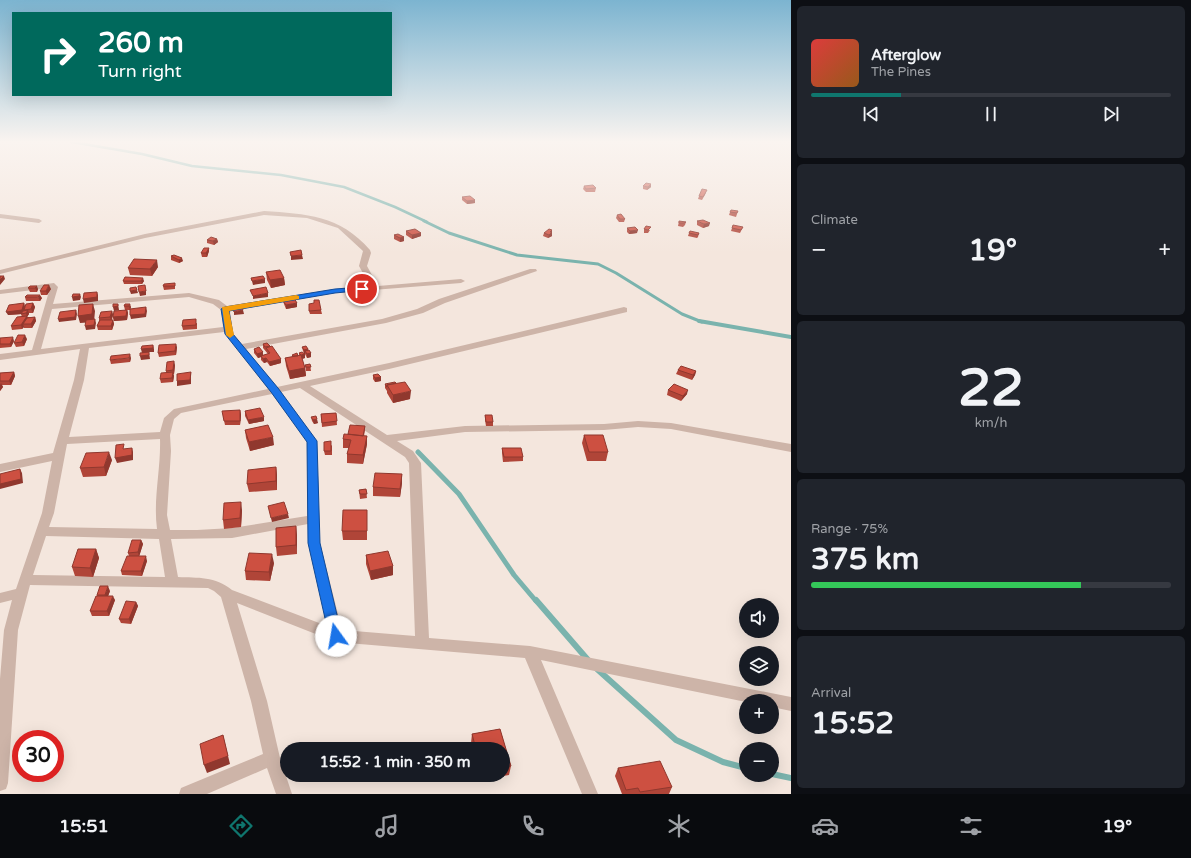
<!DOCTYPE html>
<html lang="en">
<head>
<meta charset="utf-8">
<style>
	body { margin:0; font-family:"Varela Round",sans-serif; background:#20242c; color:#f1f3f6; height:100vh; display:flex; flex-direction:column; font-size:15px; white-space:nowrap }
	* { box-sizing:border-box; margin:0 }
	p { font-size:13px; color:#9ea1a6 }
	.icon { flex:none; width:22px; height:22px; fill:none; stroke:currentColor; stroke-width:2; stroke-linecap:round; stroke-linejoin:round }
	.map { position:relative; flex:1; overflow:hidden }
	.sheet { display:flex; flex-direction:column; gap:6px; padding:6px; background:#0d0f14; width:400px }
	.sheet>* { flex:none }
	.banner { position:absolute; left:12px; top:12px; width:380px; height:84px; border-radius:0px; box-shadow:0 4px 16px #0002; background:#00695c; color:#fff; overflow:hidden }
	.buttons { position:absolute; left:739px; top:598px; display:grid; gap:8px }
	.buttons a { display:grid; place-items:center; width:40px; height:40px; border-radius:50%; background:#171b24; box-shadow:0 4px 16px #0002; font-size:20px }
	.speed { position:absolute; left:12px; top:730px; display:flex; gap:8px; font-size:20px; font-weight:700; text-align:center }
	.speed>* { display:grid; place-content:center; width:52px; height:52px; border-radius:50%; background:#171b24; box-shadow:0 4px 16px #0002; line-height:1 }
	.speed .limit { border:6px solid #d22; background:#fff; color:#111 }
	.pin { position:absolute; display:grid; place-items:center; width:34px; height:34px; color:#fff; margin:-17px; border:2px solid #fff; border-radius:50%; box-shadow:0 1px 4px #0007 }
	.me { position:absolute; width:44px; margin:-22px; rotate:347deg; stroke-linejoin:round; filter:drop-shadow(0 0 3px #0008) }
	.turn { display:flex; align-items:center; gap:14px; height:84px; padding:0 20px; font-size:18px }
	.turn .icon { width:52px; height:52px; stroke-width:2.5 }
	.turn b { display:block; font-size:28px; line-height:34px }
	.big { font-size:30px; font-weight:800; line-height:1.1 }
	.sheet .card { flex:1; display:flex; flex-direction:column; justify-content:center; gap:6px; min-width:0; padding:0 14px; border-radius:6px; background:#20242c }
	.sheet .dial { align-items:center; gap:0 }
	.dial b { font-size:52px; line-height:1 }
	.song { display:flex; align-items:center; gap:12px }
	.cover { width:48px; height:48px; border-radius:6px; background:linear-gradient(135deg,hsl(0 70% 55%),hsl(30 70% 35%)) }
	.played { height:4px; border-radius:2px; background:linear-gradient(90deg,#0f766e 25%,#363941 25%) }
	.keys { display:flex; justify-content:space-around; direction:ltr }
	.heat { display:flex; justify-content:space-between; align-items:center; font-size:22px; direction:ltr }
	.charge { height:6px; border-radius:3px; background:linear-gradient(90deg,#34c759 75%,#363941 0) }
	.trip { position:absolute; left:280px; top:742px; width:230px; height:40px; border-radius:20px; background:#171b24; box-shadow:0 4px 16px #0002; font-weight:800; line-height:40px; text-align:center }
	.tabs { display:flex; height:64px; justify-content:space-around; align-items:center; background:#090b0e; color:#9ea1a6 }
	.tabs .icon { width:28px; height:28px }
	.tabs .active { color:#0f766e }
	.tabs b { font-size:18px; color:#f1f3f6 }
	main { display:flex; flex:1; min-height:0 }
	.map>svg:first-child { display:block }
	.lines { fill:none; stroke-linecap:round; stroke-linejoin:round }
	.stream-far4 { stroke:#7ab3ad; stroke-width:2.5 }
	.stream-far3 { stroke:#7ab3ad; stroke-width:3 }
	.stream-far2 { stroke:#7ab3ad; stroke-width:4 }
	.stream-far1 { stroke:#7ab3ad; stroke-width:5 }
	.stream { stroke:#7ab3ad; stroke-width:6 }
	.minor { fill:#cdb4a8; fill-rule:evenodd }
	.wall { fill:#b04538 }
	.shaded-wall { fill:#90382e }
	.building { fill:#cd5041; stroke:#90382e }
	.route { fill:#1a73e8; stroke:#114b97 }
	.slow { fill:#f59e0b }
</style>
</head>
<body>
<main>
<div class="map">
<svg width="791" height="794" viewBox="0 0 791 794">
	<rect width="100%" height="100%" fill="#f4e6dd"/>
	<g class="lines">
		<path class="stream-far4" d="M72,142L142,154L192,166L281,175L344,187L395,207L427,222"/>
		<path class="stream-far3" d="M424,221L449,233L517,255L598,264L616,273L682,314L702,322"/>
		<path class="stream-far2" d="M699,321L791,337"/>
		<path class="stream-far1" d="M418,452L459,494L514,575L536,601"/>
		<path class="stream" d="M536,600L588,660
			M597,669L676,740L723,762L746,768
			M772,774L791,778"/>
		<path class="minor" d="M264,211C306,214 340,215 370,250L371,253L367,266L378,286L461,279L465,281L461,283L335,293L230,311L233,334L242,344L382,319L417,309L439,299L530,269H536L537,271L445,303L423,313L386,323L246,349L277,387L389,363L624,307L627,308V312L389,369L310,386L387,435L465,426L604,424L638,421L671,423L791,444V452L671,429L638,427L604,430L465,432L397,441L413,451L421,463L429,638L530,646L791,697V711L772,707V701L746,702L541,660L598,794H582L525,658L336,642L237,603L267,701L280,758L292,794H276L267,768L207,794H179L181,788L263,754L251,701L221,597L214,591L208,588L30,585L18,630L8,783L6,789L0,791V679L4,630L12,600L0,603V593L16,589L42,513L52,461L0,472V464L53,453L74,380L80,349L0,360V354L32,350L50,288L0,294V290L54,283L58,287L53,304L189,293L219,300L227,306L335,289L370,286L359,266L363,251L338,228L307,218L264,215L145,238L0,274V270L145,234ZM189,297L213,304L221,310L223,327L41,349L52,309ZM224,332L268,389L174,409L164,418L160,432L69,437L84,380L89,348ZM300,388L405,457L409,463L415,636L342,630L320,543L317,441L281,392ZM272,394L307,441V516L232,528L197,530H170L167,515L171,451L170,435L174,419L181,413ZM160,439C161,469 153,499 157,529L49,527L54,513L67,444ZM308,524V543L327,626L232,590C215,576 198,578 178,577L171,539L232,538ZM46,536L159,539L165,577L33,575Z
			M0,214L39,219L42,221L39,223L0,218Z"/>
	</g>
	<path class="wall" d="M584,186L596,188L595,192H586L583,189Z
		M643,186L651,187L647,190L643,189Z
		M706,193L702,200L698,199L699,196Z
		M462,197L475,200V203L467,204L462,200Z
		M738,211L736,217L729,215L730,212Z
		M617,215L625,219L624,222H619L616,218Z
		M679,221L686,222L685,225L683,227L678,226Z
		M697,221L709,226L703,228L697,225Z
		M743,227L740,233L731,231L732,228Z
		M627,228L637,233L629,234L627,232Z
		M644,229L650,230L648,233H644Z
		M406,231L421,233V236L412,239L406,235Z
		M552,232V236L548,238L543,236L544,233Z
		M689,233H699L698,237L697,238L688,236Z
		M394,235L404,237V241L400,242L394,239Z
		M217,239L218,242L214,245L207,243V240Z
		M209,248V251L207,257H202L201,253Z
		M171,256L183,261L179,263L171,260Z
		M158,267L152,276L130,275L128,268Z
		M266,272L284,278L285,285L271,288L267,280Z
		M125,277L144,281L142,284H124L123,281Z
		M175,283V289L164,290L163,286Z
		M30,286L38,289L37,292H30L28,288Z
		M51,289L47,295H41L40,291Z
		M27,295L42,298L40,301H26L25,297Z
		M283,301L297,307L286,309L284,304Z
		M24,303L25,307L33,303L35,307L33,313H29V314L27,317H35L36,321L32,328H24V327L22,329L12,330L11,326L22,317L21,314L8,315Z
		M314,303L321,310L322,314H310L309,311Z
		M125,304L131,307L130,310H127L128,313L127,320L114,321L113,317L125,310L124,306Z
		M112,311L113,315L112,320H113L114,324L112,330H98L97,326L99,321V318Z
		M197,323V329L183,330L182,326Z
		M0,338L14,341L11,347L0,348Z
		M27,339L24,346L16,347L14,343Z
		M263,344L270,346L281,363L270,366L267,362L264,363L261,360V357L258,358L254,353V349L263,355L268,354L263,348Z
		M177,347L176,355L159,357L158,353Z
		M302,347L308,350L311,357L307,358L305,354V358L302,359L305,368L306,376L290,379L286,366L285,358L292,357V355L299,356V353H304L303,351Z
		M131,358L130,362L111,364L110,360Z
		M310,364L311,371H306L305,365Z
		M175,365L174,374H173L174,376L173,382L161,383L160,379L166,373V371Z
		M678,370L696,371L695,375L692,380L676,374Z
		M14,372L15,376L11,385H2L3,387L0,391V373Z
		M373,375L381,377V381L375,382L373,379Z
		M385,384L410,399L393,403L387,393V391L385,388Z
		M668,390L687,394L681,401L667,395Z
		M240,410L241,415L240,425H225L223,416Z
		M245,411L264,421L249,424L245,416Z
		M336,413L337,425L322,427L321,414Z
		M485,415L493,422V426H486L485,420Z
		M311,417L318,423L314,424L312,421Z
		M365,426V430L364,436H367V444L363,464L347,463V454L349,448H343V439L348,434Z
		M245,430L274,445L250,451L246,438Z
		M584,435L608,452L606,461H587L582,443Z
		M332,445V455H325L324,451Z
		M502,448L523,457V461L503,462L502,453Z
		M112,460L106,476L83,477L80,468Z
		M276,467L277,476V490L249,492L247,484Z
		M402,474V483L400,497L373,496V487Z
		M366,489L367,498L360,499L359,490Z
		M242,510L241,527L224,529L223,520Z
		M367,510V540H343L342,531Z
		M296,526L297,554L277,556L276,547Z
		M141,540L143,544L139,556L147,561L142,576L122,575L121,571L129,556L128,553Z
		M96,549L99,558L93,577L75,576L72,567Z
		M366,555L393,566V575L371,580L366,564Z
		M274,563L270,581L246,580L245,571Z
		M110,591L108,596L115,600L109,616H92L90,611L97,596V595Z
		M136,602L138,606L131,624L121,623L119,619Z
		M500,729L511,766L509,775L481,780L480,775H503V749H473L471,743L472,734Z
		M618,768L672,787L669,794H622L615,776Z"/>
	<path class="shaded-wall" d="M651,184V187L647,190L648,187Z
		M475,200V203L467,204V201Z
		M710,223L709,226L703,228L704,224Z
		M552,230V236L548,238L550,232Z
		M638,230L637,233L629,234L630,231Z
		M421,233V236L412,239V235Z
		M404,237V241L400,242V238Z
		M217,239L218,242L214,245L213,241Z
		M209,248V251L207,257L206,253Z
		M302,255L303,259L291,260V256Z
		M182,258L183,261L179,263V260Z
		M157,260L158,267L152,276L150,269Z
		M4,276L5,279L0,285V280Z
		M143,278L144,281L142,284L141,281Z
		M284,278L285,285L271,288L270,280Z
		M265,279V283L253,285L252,281Z
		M49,285L51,289L47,295L46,291Z
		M37,286L38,289L37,292L35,288Z
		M137,290L138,293L131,294L130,291Z
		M146,291V295L140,296L139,292Z
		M97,292L98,295V301L84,303L83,299Z
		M268,293V297L253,299V296Z
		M80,294L81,297L80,300L73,301L72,297Z
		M40,295L42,298L40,301L38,297Z
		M24,303L25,307L23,314L8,315L6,312Z
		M33,303L35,307L33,313L31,309Z
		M297,303V307L286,309V305Z
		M93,304L95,311L94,322L80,323L78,316Z
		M118,304L119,310L114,311L113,307Z
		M130,304L131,307L130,310L129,306Z
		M146,307L147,311L146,317L131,319L130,315Z
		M28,310L29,314L27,317L26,313Z
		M76,310L77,314L76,320L59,322L58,319Z
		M127,310L128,313L127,320L114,321L113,317Z
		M243,310L244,314L234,315V312Z
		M112,311L113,315L111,321L110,317Z
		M27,316L28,320L23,324L24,327L22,329L21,325Z
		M35,317L36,321L32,328L31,324Z
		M95,319L96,323L95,329L86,330L85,326Z
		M113,320L114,324L112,330L111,326Z
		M25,335L27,339L24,346L22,342Z
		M13,337L14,341L11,347L10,344Z
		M176,344L177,347L176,355L175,351Z
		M153,345L154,349V352H149L150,359L141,360L140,356L142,353L141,349Z
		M308,349L309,353H311V357L307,358V354L305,351V358L301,359V355L304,354V350Z
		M263,352V356H261V357L258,358L257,354Z
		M130,354L131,358L130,362L129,358Z
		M266,358L267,362L264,363L263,359Z
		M281,359V363L270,366L269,362Z
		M174,361L175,365L174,374L173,370Z
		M305,368L306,376L290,379L289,371Z
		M696,371L695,375L692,380L693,375Z
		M14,372L15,376L11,385L9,381Z
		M173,372L174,376L173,382L172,378Z
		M191,372V384L177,386V381Z
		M381,377V381L375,382V378Z
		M1,383L3,387L0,391V385Z
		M688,390L687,394L681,401L683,396Z
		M411,391L410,399L393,403V395Z
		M240,410L241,415L240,425Z
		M264,417V421L249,424L248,420Z
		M317,419L318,423L314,424L313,420Z
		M367,436V444L363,464V455Z
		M273,437L274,445L250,451L249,442Z
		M132,448L133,452V460L117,463L115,458Z
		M109,452L112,460L106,476L104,467Z
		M276,467L277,476V490L276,481Z
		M20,469L22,473L23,483L0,489V484Z
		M402,474V483L400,497V489Z
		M241,502L242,510L241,527L240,518Z
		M288,514L289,518L272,522L271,518Z
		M296,526L297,535V554L296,545Z
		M141,540L143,544L139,557L138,552Z
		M96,549L99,558L93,577L90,568Z
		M272,554L274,563L270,581L269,572Z
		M146,556L147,561L142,576L141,571Z
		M393,566V575L371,580L370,571Z
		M108,586L110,591L107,599L105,595Z
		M113,596L115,600L109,616L107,611Z
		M136,602L138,606L131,624L129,619Z
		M223,735L230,764L207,773L204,765Z"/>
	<path class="building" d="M646,183L651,184L648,187L643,186Z
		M593,185L596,188L586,189L584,186Z
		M702,189L707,190L703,197L699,196Z
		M470,196L475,200L467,201L462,197Z
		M731,210L738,211L737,213L730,212Z
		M621,214L625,219H620L617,215Z
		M703,220L710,223L704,224L697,221Z
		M679,221L686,222L684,223H679Z
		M733,225L743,227L741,230L732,228Z
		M646,226L651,227L648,230L644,229Z
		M635,227L638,230L630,231L627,228Z
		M415,229L421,233L412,235L406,231Z
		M549,229L552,230L550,232H552L549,235L544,233Z
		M690,231L699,233L698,235L689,233Z
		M398,234L404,237L400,238L394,235Z
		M211,237L217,239L213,241L207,240Z
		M204,248H209L206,253H201Z
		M301,250L302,255L291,256L290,252Z
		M174,255L182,258L179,260L171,256Z
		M134,259L157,260L150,269L128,268Z
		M280,270L284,278L270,280L266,272Z
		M0,276H4L0,280Z
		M263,276L265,279L252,281L251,278Z
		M125,277L143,278L141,281H123Z
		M175,283V286H163L164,284Z
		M44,285H49L46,291H40Z
		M145,285L146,291L139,292L138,286Z
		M30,286H37L35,288H28Z
		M136,287L137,290L130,291V288Z
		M266,287L268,293L253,296L250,290Z
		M97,292V297L83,299L84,293Z
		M73,294H80L79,296L72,297Z
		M27,295H40L38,297H25Z
		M294,298L297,303L286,305L283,301Z
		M314,300H319L321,310L309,311V304L314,303Z
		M24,303L22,310L6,312L9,305Z
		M33,303L31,309L24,310L26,304Z
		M93,304L92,314L78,316L79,305Z
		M113,304H118V306L113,307Z
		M125,304H130L129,306H124Z
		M146,307L145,314L130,315V309Z
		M242,307L243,310L234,312L233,309Z
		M28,310L26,313L21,314L23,311Z
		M76,310L75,317L58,319L60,312Z
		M127,310L126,316L113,317L114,311Z
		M112,311L110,317L99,318L101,312Z
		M27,316L21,325L11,326L17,317Z
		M35,317L31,324H23L27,318Z
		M95,319L94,325L85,326L86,320Z
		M196,319V325L182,326L183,320Z
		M100,320H113L111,326H97Z
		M18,335H25L22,342L14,343Z
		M13,337L10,344H0V338Z
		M267,343L270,346L265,347L263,344Z
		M176,344L175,351L158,353L159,345Z
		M153,345V348L141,349L142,346Z
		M272,346L281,359L269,362L266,358L263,359L261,356L270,353L266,348Z
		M306,346L308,349L304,350L302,347Z
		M259,347L263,352L257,354L254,349Z
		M309,350L311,353L307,354L305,351Z
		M149,352V355L140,356V353Z
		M302,352L305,354L301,355L299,353Z
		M297,353L298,356H293L292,355Z
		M130,354L129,358L110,360L111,356Z
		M301,355L305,368L289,371L285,358Z
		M174,361L173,370L166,371L167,362Z
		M310,364L311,367H306L305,365Z
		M681,366L696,371L693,375L678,370Z
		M14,372L9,381H0V373Z
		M173,372L172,378L160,379L161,373Z
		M191,372L190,380L177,381V374Z
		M378,374L381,377L375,378L373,375Z
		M395,382L396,383L387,385V387L385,384Z
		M405,382L411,391L393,395L387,385Z
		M674,384L688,390L683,396L668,390Z
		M260,408L264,417L248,420L245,411Z
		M240,410V421H224L222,411Z
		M336,413L337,421L322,423L321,414Z
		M485,415H492L493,422H486Z
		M316,416L317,419L313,420L311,417Z
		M268,425L273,437L249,442L245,430Z
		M350,425L365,426L363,436L348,434Z
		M344,434L367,436L363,455L347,454L351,440L343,439Z
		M584,435H603L608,452H589Z
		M331,441V451H324V442Z
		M124,444L123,449L132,448V455L115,458L116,445Z
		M502,448H521L523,457H504Z
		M109,452L104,467L80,468L86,453Z
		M276,467V481L247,484L248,470Z
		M20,469L21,479L0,484V474Z
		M375,473L402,474L400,489L373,487Z
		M366,489L367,494H360L359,490Z
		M241,502L240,518L223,520L224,503Z
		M284,502L288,514L271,518L268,506Z
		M343,510H367V531H342Z
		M296,526V545L276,547V528Z
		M132,540H141L138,552L128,553Z
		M78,549H96L90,568L72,567Z
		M388,551L393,566L370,571L366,555Z
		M249,553L272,554L269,572L245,571Z
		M127,556H146L141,571H121Z
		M100,586H108L105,595H97Z
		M96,596H113L107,611H90Z
		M126,601L136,602L129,619H119Z
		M500,729L511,766L503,767V749H476L472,734Z
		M223,735L228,756L204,765L200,744Z
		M660,761L672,787L640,792L638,788L626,790L618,768Z"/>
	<linearGradient id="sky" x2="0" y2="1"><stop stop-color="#7cb4d0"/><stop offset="0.56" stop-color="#faf4f0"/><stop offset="1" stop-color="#faf4f0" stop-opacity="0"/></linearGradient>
	<rect width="791" height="253" fill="url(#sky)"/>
	<path class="route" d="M362,287L366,289L365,290L335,293L229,311L233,334L278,388L317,441L320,543L342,636L340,640L336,642L331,640L329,636L308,543L307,442L271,392L225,334L221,309L225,307L335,289Z"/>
	<path class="slow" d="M296,295L299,296V299L229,311L234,335L230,338L226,335L222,307Z"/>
</svg>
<div class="buttons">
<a><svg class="icon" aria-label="sound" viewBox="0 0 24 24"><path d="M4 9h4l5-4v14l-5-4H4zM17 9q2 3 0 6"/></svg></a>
<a><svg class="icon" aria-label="layers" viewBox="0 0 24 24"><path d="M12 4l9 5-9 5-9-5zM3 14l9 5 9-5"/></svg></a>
<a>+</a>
<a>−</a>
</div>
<div class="speed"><div class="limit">30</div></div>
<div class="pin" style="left:362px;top:289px;background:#d93025"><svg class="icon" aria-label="arrive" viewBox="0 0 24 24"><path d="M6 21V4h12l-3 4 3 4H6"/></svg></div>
<svg class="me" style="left:336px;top:636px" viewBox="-20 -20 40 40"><circle r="19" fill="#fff"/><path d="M0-13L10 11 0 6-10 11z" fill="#1a73e8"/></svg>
<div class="trip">15:52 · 1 min · 350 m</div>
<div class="banner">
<div class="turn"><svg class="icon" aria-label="right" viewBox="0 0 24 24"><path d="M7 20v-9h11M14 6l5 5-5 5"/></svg><div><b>260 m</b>Turn right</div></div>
</div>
</div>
<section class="sheet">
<div class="card">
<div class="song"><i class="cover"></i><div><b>Afterglow</b><p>The Pines</p></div></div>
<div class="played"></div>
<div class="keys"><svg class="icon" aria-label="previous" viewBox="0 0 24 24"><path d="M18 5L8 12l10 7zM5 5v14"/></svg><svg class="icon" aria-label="pause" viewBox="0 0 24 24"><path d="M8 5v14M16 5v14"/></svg><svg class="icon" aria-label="next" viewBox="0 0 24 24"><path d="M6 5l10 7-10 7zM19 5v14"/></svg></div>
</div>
<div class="card"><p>Climate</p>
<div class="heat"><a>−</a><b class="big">19°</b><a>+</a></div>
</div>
<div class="card dial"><b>22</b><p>km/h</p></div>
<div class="card"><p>Range · 75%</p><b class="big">375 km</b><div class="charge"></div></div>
<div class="card"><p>Arrival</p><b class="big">15:52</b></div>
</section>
</main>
<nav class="tabs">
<b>15:51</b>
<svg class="icon active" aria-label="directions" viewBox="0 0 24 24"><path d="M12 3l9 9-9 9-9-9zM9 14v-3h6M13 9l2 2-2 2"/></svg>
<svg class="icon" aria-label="music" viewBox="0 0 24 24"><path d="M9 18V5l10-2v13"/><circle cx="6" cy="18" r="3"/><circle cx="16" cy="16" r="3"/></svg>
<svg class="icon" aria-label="phone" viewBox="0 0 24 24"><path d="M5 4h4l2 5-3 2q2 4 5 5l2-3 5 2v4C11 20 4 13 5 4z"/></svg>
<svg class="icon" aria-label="climate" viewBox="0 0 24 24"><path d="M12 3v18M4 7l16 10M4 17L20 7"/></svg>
<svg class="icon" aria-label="car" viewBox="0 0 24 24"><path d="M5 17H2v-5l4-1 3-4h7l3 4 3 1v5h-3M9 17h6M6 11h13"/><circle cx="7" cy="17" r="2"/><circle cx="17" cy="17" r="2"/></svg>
<svg class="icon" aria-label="filters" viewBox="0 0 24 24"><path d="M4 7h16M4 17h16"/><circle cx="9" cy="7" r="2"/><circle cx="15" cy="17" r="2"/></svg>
<b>19°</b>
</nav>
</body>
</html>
